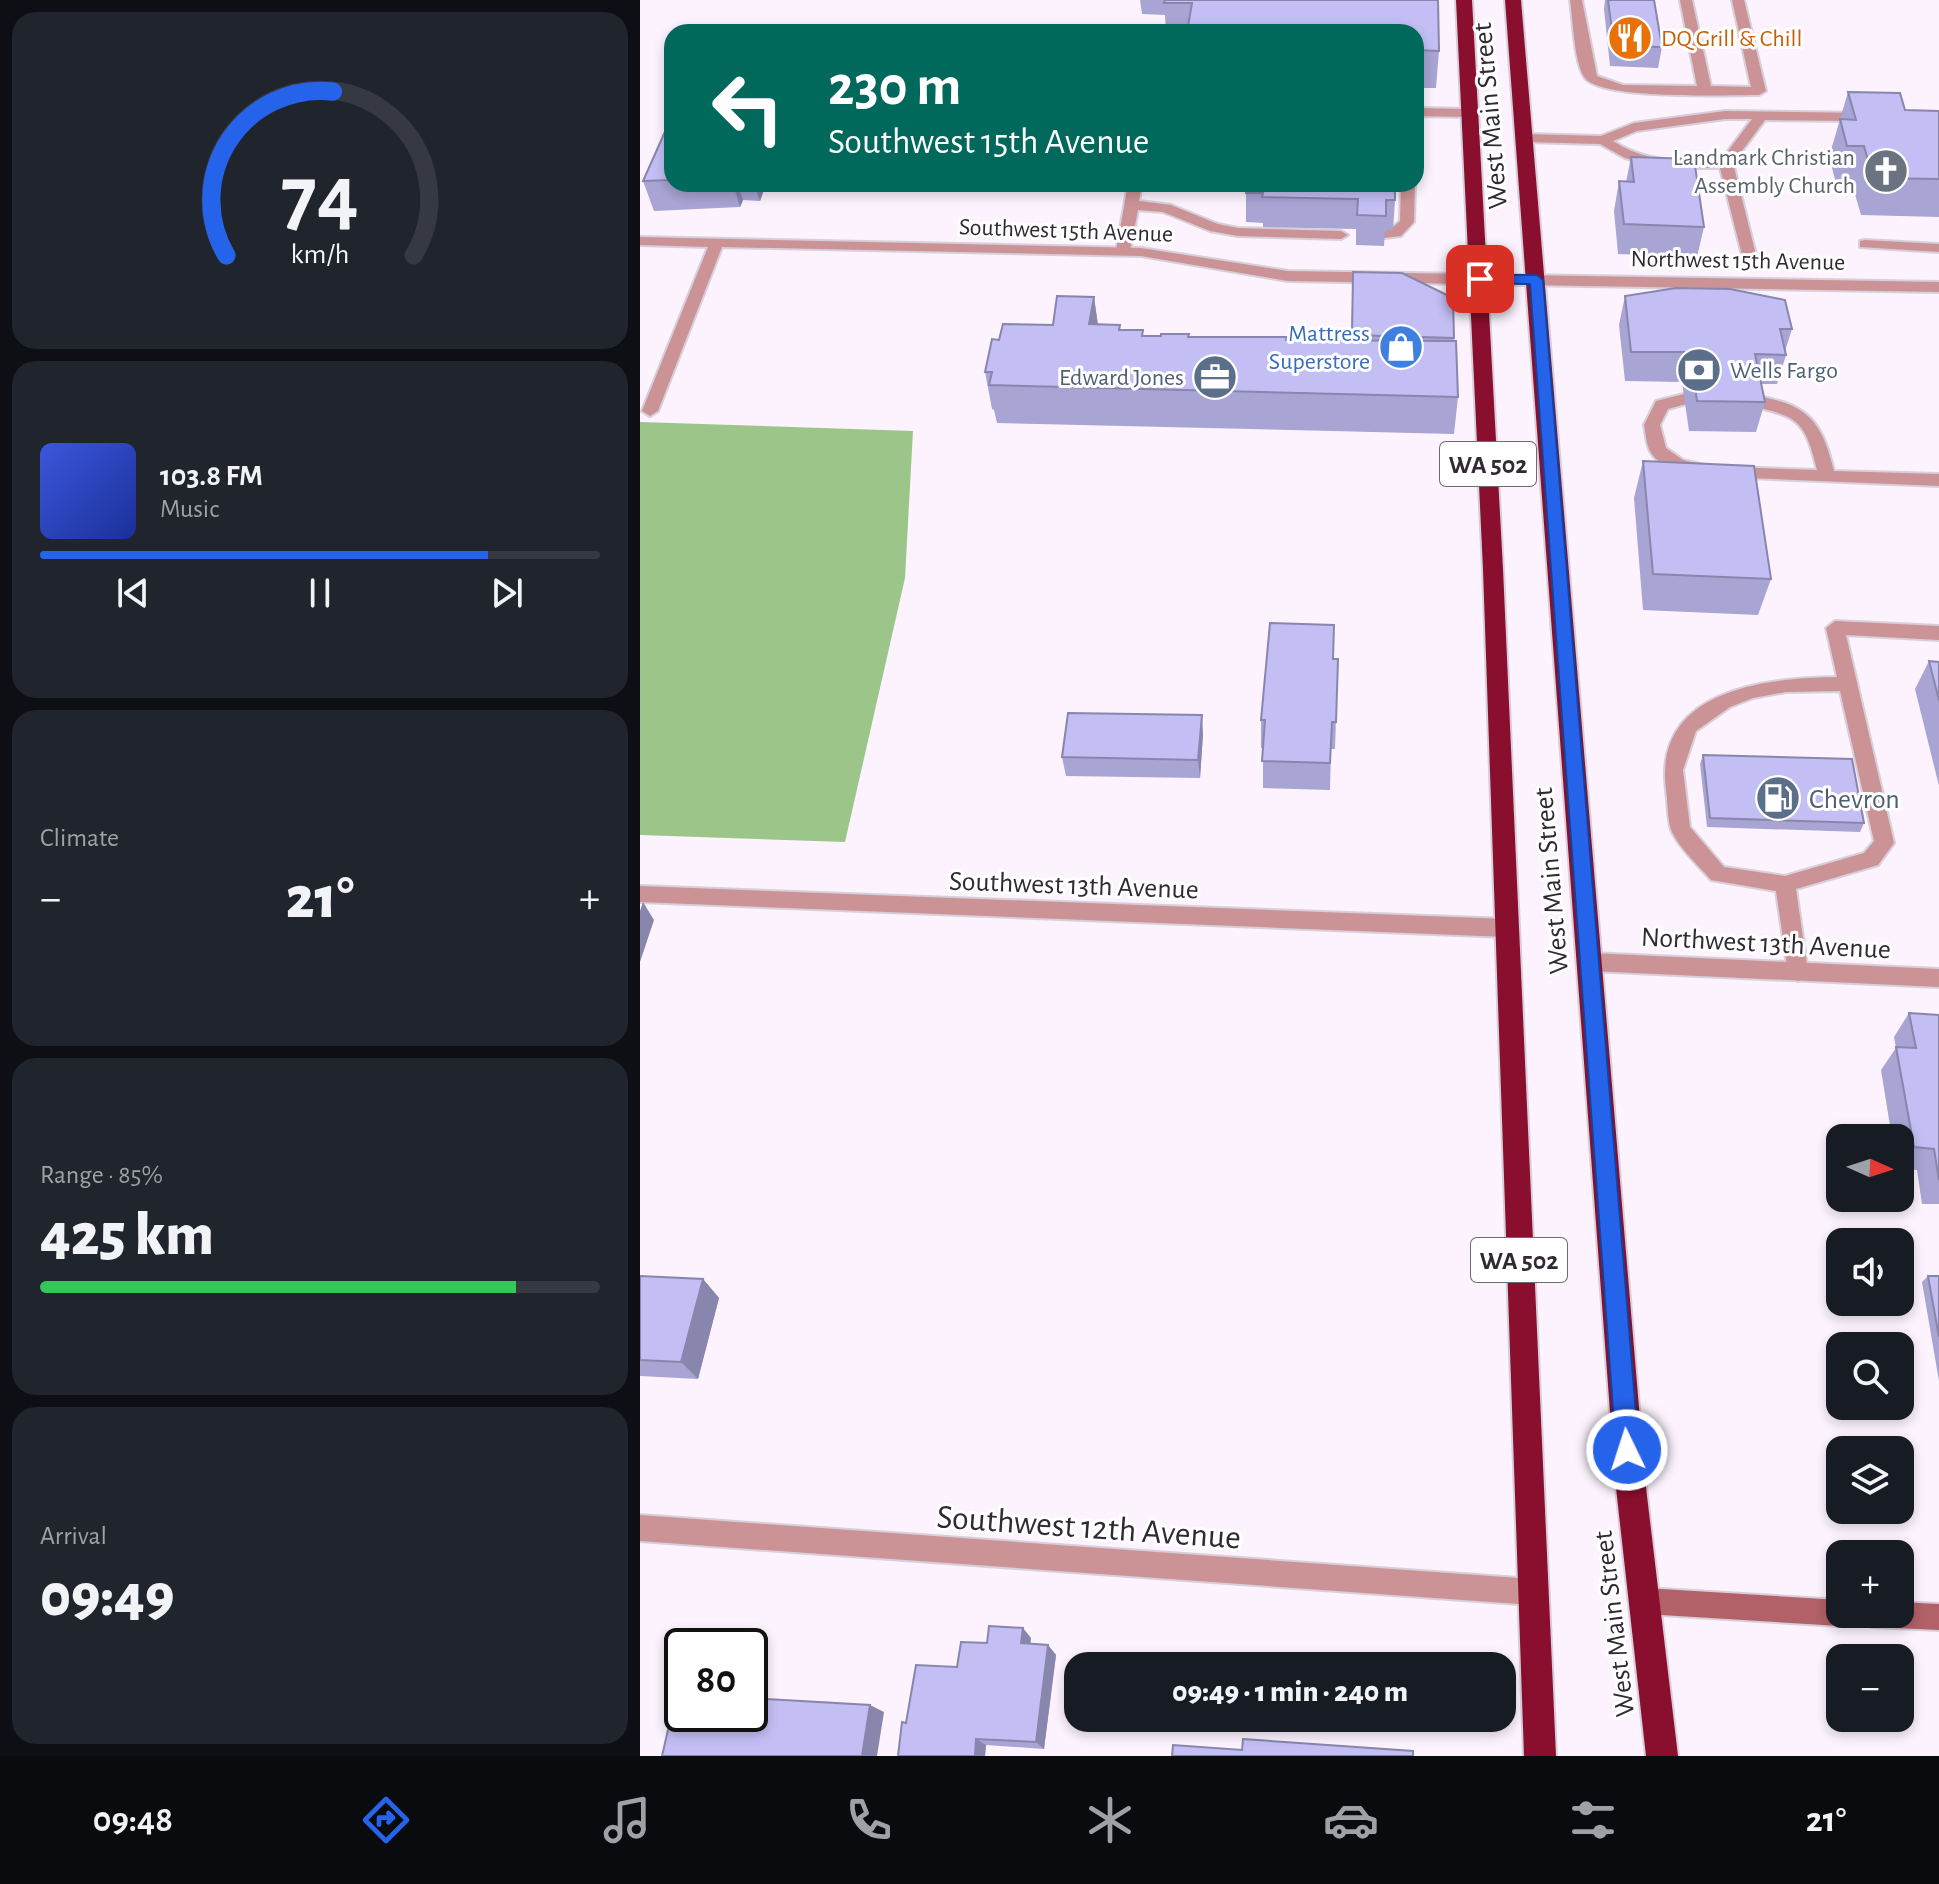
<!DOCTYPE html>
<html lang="en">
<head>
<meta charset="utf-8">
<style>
	body { margin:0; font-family:"Alegreya Sans",sans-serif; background:#20242c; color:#f1f3f6; height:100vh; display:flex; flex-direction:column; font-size:30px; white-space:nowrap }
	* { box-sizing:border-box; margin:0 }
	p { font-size:26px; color:#9ea1a6 }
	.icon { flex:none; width:44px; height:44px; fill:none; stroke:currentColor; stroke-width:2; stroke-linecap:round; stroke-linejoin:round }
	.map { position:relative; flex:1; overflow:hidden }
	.details { display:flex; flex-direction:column; gap:12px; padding:12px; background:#0d0f14; width:640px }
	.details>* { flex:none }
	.top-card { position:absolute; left:24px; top:24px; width:760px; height:168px; border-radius:24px; box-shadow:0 4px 12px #0003; background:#00695c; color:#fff; overflow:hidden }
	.needle { width:52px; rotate:93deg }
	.tools { position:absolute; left:1186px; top:1124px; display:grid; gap:16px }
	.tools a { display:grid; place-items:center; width:88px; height:88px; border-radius:16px; background:#171b24; box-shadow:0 4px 12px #0003; font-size:40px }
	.speed { position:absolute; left:24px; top:1628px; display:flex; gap:16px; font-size:40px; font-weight:700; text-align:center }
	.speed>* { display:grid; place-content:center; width:104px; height:104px; border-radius:50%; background:#171b24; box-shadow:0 4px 12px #0003; line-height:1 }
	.speed .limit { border:4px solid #111; border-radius:12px; background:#fff; color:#111 }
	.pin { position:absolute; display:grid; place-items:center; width:68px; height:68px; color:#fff; margin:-34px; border-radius:16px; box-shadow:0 4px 12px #0006 }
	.me { position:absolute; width:88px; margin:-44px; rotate:356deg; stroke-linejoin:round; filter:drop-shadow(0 0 6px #0008) }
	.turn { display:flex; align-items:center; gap:28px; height:168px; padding:0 32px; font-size:36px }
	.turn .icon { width:104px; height:104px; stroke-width:2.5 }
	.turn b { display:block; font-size:56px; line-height:68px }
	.big { font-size:60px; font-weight:800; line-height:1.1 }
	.details .tile { flex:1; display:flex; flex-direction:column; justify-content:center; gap:12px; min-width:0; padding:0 28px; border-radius:24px; background:#20242c }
	.details .dial { align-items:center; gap:0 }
	.dial svg { height:208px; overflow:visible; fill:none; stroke:#363941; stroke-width:7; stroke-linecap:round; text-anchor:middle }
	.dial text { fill:#f1f3f6; stroke:none }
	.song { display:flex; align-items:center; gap:24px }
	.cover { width:96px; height:96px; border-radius:12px; background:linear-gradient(135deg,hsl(230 70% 55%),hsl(230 70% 35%)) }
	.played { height:8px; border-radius:4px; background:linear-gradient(90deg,#2563eb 80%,#363941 80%) }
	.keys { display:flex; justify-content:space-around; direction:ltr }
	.heat { display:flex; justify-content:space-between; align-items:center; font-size:44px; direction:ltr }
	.charge { height:12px; border-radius:6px; background:linear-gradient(90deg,#34c759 85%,#363941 0) }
	.trip { position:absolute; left:424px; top:1652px; width:452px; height:80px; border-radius:24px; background:#171b24; box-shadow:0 4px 12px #0003; font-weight:800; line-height:80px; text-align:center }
	.tabs { display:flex; height:128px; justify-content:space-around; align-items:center; background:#090b0e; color:#9ea1a6 }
	.tabs .icon { width:56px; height:56px }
	.tabs .current { color:#2563eb }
	.tabs b { font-size:36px; color:#f1f3f6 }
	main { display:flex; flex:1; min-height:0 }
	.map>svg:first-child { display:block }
	.forest { fill:#9cc689 }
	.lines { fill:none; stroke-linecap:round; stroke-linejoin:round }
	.lane-casing { stroke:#d7cfda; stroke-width:4 }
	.street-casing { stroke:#d7cfda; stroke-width:4 }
	.secondary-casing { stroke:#d7cfda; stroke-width:4 }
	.highway-casing { stroke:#d7cfda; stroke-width:4 }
	.lane { fill:#cc9396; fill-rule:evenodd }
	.street { fill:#cc9396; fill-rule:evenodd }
	.secondary { fill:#b26168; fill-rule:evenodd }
	.highway { fill:#8a0e2d; fill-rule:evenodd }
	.wall { fill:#a8a4d3 }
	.shaded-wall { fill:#8886ac }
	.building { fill:#c3bff5; stroke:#8886ac; stroke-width:2 }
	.route { fill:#2563eb; stroke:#184099; stroke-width:2 }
	.labels { text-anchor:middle; stroke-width:6; stroke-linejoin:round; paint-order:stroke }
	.far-food-label { font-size:24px; fill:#c56008; stroke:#fff; text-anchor:start }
	.far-worship-label { font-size:24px; fill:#5b616d; stroke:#fff; text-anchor:end }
	.far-street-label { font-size:24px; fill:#312934; stroke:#fff }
	.far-shop-label { font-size:24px; fill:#366cbe; stroke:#fff; text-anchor:end }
	.far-service-label { font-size:24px; fill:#4e5e75; stroke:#fff; text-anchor:start }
	.shield { fill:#fff; stroke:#6f6971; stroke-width:2 }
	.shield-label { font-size:26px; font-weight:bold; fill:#312934 }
	.street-label { font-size:28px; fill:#312934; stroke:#fff }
	.service-label { font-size:28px; fill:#4e5e75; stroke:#fff; text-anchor:start }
	.near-street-label { font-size:34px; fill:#312934; stroke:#fff }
</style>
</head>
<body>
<main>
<section class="details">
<div class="tile dial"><svg viewBox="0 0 100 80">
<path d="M14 69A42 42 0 1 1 86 69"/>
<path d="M14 69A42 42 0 0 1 55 6" stroke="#2563eb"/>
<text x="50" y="56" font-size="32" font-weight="700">74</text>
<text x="50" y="72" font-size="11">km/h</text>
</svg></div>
<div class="tile">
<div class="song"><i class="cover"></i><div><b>103.8 FM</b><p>Music</p></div></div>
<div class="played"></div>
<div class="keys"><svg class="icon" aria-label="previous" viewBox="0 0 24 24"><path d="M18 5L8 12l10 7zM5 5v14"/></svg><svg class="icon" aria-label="pause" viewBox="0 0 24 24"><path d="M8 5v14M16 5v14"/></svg><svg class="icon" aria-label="next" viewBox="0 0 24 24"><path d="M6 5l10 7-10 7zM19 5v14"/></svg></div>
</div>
<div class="tile"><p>Climate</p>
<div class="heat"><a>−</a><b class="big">21°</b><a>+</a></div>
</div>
<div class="tile"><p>Range · 85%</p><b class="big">425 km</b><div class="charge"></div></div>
<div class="tile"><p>Arrival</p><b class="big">09:49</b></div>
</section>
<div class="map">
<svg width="1299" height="1756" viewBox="0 0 1299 1756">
	<rect width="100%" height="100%" fill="#fcf3fe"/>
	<path class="forest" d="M0,422L273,431L265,578L205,842L0,835Z"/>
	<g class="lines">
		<g class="lane-casing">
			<path id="lane" d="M930,0H942L957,76L983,85L1057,86L1040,0H1052L1071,86L1111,87L1092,0H1104L1126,91L1119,95C1087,95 962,100 945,78C934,64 933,19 930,0Z
				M776,108L829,109L836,113L829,117L776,116Z
				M1085,111L1225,113L1232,117L1225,121L1125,120L1093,163L1116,255L1109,259L1102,255L1080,168H1022L985,158L960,144L885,142L878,138L885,134L961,136L994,123ZM1085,119H1112L1082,159C1044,164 1005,162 973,141L997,131Z
				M488,184H502L499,201L531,205L578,224L598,228L701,231L708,235L701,239L598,236L570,231L523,212L498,210L490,251L483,255L476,251Z
				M761,184H775L774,222L761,236L727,240V234L751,229L760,221Z
				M1225,240L1299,244V252L1220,247V241Z
				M1044,394L1052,399L1050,403L1028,409L1020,425L1026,448L1043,460L1064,465L1066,469L1064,473C1048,477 1018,467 1010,451C1006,444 1006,433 1004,425L1016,401Z
				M1110,395C1164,403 1181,416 1194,471L1299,474V486L1084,477L1082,473L1084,469L1090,467L1177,470C1164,415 1155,417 1104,404V396Z
				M1195,621L1299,626V640L1206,635L1254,843L1238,865L1156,889L1168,972L1165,978L1158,981L1151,978L1148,972L1136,891L1071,880C1059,866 1040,849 1032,832C1027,821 1028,803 1026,790C1013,690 1124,678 1197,677L1186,628ZM1200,691L1234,841L1224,853L1145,876L1084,867L1050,827L1043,770L1056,731L1090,707L1113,698L1146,692Z
				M0,886L867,919L874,922L877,928L874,934L867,937L0,902Z"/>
		</g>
		<g class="street-casing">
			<path id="street" d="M0,237L501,248L648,271L1299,282V292L648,281L501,256L82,247L18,411L10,416L2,411L68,247L0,245Z
				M951,953L1299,969V987L951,971L944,968L941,962L944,956Z
				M0,1515L892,1579L901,1583L905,1592L901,1601L892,1605L0,1541Z"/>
		</g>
		<g class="secondary-casing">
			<path id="secondary" d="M1005,1588L1200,1600V1614H1213L1209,1622L1200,1626L1005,1614L996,1610L992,1601L996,1592Z
				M1260,1602L1299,1604V1630L1232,1627L1223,1623L1219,1614H1260Z"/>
		</g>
		<g class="highway-casing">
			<path id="highway" d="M816,0H832L863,569L916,1756H884L843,569Z
				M865,0H881L1005,1479L1038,1756H1006L975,1479Z"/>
		</g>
		<use href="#lane" class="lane"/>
		<use href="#street" class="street"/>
		<use href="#secondary" class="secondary"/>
		<use href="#highway" class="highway"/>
	</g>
	<path class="wall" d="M500,0H798L799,51L796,88H776V32H526L525,15L502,14Z
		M965,0H1014L1022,47L1018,68L970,66L964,9Z
		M1208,92L1265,110L1299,111V217L1221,215L1212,184L1196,183L1189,157Z
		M32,116V184H126L120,201L103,200L100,207L14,211L3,181Z
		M991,157L1064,227L1057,257L978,254L974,211L979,181L986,182Z
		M606,193L755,200L753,230H745L744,246L716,245V229L623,227V223L606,222Z
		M713,272L814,338L818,397L814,434L357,423L354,410L352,409L345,372L359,340L413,325L454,297L458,324L480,330H503V336L711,340Z
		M985,296L1152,329L1145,351L1146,355L1137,384H1121L1125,402L1116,432L1049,431L1042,382L985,381L979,325Z
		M1003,461L1131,579L1118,615L1003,610L994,498Z
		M693,659H698L695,749H691L690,790L623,788V748H621V720Z
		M1289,661L1299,662V786L1275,689Z
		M563,734L560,778L426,776L422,757Z
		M1063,755L1224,823L1220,832L1067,827L1060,764Z
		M1269,1013L1299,1015V1204H1282L1277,1170L1260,1169V1138H1252L1241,1070L1256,1048L1254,1037Z
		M0,1276L63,1279L79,1298L58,1379L0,1376Z
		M1288,1276H1299V1381L1282,1282Z
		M391,1638L390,1644L408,1645L416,1655L404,1749L346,1745L345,1756H258L266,1723L317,1667L347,1643Z"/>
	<path class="shaded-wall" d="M93,184H98L103,200L100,207Z
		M114,184H126L120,201Z
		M454,297L459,334L449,324Z
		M562,715L563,734L560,778L558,760Z
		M3,902L14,920L0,962V911Z
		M63,1279L79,1298L58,1379L41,1362Z
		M383,1628L391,1638L389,1653L381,1643Z
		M408,1645L416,1655L404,1749L396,1742Z
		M230,1705L244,1712L237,1756H222Z
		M336,1739L346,1745L345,1756H335Z"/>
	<path class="building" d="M525,0H798L799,51L776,50V32H547L552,3H524Z
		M968,0H1014L1022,47L974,46Z
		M1208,92L1260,93L1265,110L1299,111V179L1233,178L1224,146H1207L1200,119L1216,120Z
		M32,116V180L3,181Z
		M991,157L1054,159L1064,227L984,224L979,181L994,182Z
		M607,184H755V200H746V216L717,215L718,199L622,197L623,193H606Z
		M713,272L762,273L813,298L814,338L712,335Z
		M1036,288L1090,289L1145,300L1152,329H1140L1146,355L1115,354L1125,402L1057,401L1050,352H991L985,296Z
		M417,296L454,297L449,324L480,325L479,330H503L502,336H521V334H549L548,337H647L646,340L816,341L818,397L349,385L352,372H345L352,339L359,340L363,324L413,325Z
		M1003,461L1114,466L1131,579L1013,574Z
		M630,623L694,625L693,659H698L696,722H692L690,763L622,761L625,720H621Z
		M1289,661L1299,662V700Z
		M428,713L562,715L558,760L422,757Z
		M1063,755L1212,759L1224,823L1070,818Z
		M1269,1013L1299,1015V1180L1294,1149L1274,1147L1256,1047L1276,1048Z
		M0,1276L63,1279L41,1362L0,1360Z
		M1288,1276H1299V1337Z
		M349,1626L383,1628L381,1643L408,1645L396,1742L336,1739L335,1756H258L262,1722L266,1723L276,1665L317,1667L321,1642L347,1643Z
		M36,1695H42V1714H110V1698L230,1705L222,1756H22Z
		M603,1739L773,1751V1756H532L533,1745L602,1750Z"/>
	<path class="route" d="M897,275L903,280L999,1450L995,1458L987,1461L979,1458L976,1450L890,284L840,283L833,279L840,275Z"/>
	<defs>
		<g id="restaurant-disc" transform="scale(2.3)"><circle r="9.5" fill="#e8710a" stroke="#fff"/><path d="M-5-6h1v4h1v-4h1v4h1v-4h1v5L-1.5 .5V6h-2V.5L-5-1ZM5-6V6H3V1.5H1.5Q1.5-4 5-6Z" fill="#fff"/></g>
		<g id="church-disc" transform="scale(2.3)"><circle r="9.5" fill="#6b7280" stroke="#fff"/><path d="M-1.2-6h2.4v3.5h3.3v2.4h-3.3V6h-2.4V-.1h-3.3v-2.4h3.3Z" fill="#fff"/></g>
		<g id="shop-disc" transform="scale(2.3)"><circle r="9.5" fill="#3f7fe0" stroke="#fff"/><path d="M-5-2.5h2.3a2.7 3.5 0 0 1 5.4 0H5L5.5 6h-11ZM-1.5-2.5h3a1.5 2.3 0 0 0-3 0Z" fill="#fff"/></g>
		<g id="bank-disc" transform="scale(2.3)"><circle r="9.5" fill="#5c6f8a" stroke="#fff"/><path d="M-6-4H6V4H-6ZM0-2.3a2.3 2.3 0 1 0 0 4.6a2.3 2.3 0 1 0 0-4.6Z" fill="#fff"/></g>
		<g id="office-disc" transform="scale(2.3)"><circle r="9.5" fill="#5c6f8a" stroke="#fff"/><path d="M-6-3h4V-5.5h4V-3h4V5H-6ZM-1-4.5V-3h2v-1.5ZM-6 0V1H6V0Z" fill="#fff"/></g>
		<g id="fuel-disc" transform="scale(2.3)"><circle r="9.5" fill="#5c6f8a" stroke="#fff"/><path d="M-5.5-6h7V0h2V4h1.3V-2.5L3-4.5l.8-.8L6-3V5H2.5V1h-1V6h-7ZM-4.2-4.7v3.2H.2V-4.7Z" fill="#fff"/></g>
	</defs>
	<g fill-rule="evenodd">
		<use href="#restaurant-disc" x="990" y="38"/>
		<use href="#church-disc" x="1246" y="171"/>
		<use href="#shop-disc" x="761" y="347"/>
		<use href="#bank-disc" x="1059" y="370"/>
		<use href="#office-disc" x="575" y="377"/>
		<use href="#fuel-disc" x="1138" y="798"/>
	</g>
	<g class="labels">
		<g class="far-food-label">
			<text x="1021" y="46">DQ Grill &amp; Chill</text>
		</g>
		<g class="far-worship-label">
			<text x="1215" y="165">Landmark Christian<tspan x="1215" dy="28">Assembly Church</tspan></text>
		</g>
		<g class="far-street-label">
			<text transform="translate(426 230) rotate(2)" y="8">Southwest 15th Avenue</text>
			<text transform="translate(1098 260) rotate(1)" y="8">Northwest 15th Avenue</text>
		</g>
		<g class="far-shop-label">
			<text x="730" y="341">Mattress<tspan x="730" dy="28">Superstore</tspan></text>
		</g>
		<g class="far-service-label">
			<text x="1090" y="378">Wells Fargo</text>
			<text x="544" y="385" text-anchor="end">Edward Jones</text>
		</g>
		<g class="shield">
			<rect x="800" y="442" width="96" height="44" rx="6"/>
			<rect x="831" y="1238" width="96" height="44" rx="6"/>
		</g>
		<g class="shield-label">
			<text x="848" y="473">WA 502</text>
			<text x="879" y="1269">WA 502</text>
		</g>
		<g class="street-label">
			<text transform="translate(849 116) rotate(-95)" y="10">West Main Street</text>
			<text transform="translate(910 881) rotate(-95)" y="10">West Main Street</text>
			<text transform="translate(434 884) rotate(2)" y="10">Southwest 13th Avenue</text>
			<text transform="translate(1126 942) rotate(3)" y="10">Northwest 13th Avenue</text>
			<text transform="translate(973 1624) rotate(-97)" y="10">West Main Street</text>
		</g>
		<g class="service-label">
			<text x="1169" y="808">Chevron</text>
		</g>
		<g class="near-street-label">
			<text transform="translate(449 1526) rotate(4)" y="12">Southwest 12th Avenue</text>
		</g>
	</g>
</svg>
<div class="tools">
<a><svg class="needle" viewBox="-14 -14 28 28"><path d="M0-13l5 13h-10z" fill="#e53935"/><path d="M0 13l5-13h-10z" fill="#9ea1a6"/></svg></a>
<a><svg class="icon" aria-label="sound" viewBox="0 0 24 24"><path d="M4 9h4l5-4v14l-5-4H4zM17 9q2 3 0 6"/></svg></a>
<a><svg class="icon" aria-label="search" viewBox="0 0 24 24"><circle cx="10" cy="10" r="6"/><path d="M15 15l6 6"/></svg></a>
<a><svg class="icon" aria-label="layers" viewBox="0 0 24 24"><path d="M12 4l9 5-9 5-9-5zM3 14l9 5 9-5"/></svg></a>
<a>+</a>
<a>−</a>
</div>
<div class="speed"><div class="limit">80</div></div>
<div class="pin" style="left:840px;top:279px;background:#d93025"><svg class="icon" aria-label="arrive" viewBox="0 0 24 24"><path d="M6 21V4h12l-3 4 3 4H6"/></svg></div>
<svg class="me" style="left:987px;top:1450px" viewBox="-20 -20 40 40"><circle r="17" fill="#2563eb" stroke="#fff" stroke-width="3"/><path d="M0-11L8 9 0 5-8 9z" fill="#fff"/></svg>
<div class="trip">09:49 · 1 min · 240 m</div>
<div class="top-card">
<div class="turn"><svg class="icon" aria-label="left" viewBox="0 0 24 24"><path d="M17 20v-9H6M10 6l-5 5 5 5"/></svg><div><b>230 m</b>Southwest 15th Avenue</div></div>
</div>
</div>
</main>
<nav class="tabs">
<b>09:48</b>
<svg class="icon current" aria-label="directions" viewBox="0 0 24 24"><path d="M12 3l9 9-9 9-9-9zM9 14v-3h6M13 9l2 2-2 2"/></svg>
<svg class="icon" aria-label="music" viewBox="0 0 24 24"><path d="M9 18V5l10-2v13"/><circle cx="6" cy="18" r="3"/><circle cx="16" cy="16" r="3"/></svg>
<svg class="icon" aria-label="phone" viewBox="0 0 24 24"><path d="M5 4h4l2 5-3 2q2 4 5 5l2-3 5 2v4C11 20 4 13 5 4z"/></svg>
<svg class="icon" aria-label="climate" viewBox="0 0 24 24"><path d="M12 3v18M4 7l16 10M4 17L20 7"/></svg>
<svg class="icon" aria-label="car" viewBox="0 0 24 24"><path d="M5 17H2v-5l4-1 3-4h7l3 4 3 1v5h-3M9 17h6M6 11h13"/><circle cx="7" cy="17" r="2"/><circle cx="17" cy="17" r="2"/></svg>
<svg class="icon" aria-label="filters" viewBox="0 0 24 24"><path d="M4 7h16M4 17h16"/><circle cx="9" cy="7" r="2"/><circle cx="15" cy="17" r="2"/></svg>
<b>21°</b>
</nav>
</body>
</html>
